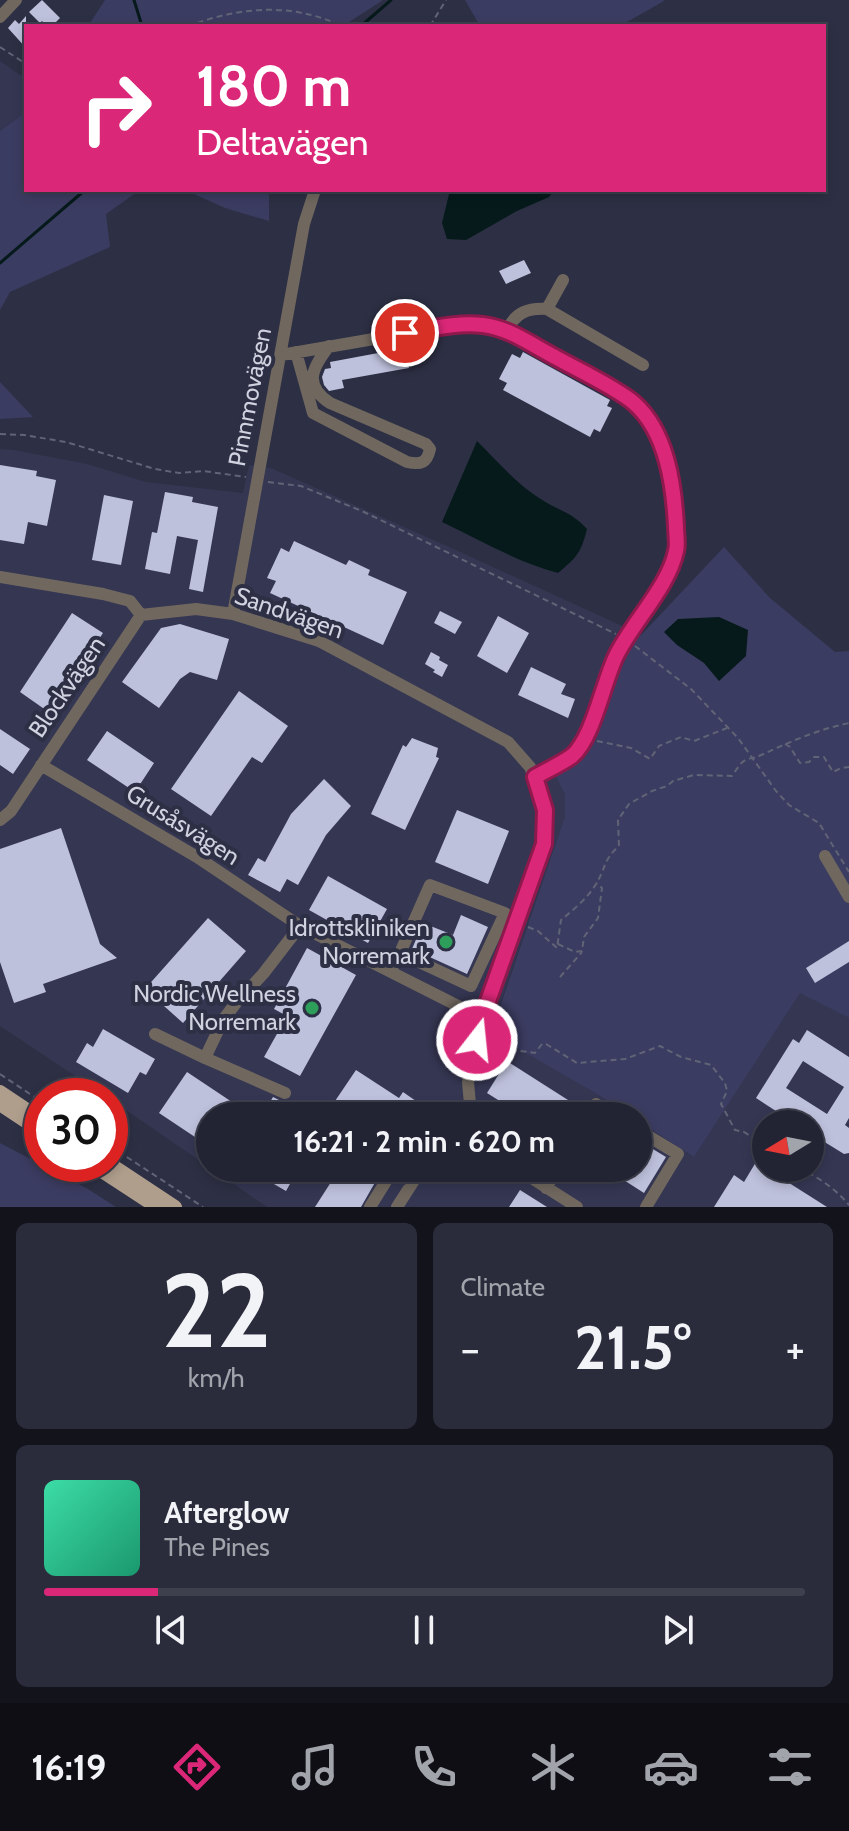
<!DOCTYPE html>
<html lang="en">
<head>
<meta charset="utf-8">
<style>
	body { margin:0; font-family:Cabin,sans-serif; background:#2a2b3b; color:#f1f3f6; height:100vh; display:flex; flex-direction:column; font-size:30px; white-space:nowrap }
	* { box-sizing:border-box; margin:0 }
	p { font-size:26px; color:#a2a4ac }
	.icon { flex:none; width:44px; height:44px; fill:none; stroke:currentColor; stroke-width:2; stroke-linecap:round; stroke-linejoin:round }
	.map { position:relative; height:1207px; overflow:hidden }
	.drawer { display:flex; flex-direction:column; gap:16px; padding:16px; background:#13131c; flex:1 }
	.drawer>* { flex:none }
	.guide { position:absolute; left:24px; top:24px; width:802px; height:168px; border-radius:0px; box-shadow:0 4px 12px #0003,0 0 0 2px #3f404e; background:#db2777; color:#fff; overflow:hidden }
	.needle { width:52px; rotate:260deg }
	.tools { position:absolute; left:752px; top:1110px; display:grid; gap:16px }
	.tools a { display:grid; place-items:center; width:72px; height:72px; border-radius:50%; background:#222333; box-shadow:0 4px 12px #0003,0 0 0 2px #3f404e; font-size:40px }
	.speed { position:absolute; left:24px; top:1078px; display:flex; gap:16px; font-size:40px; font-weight:700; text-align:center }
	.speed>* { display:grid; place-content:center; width:104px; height:104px; border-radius:50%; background:#222333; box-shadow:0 4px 12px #0003,0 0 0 2px #3f404e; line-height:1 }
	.speed .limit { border:12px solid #d22; background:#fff; color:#111 }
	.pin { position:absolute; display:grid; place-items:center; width:68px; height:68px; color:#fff; margin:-34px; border:4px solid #fff; border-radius:50%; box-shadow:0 2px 8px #0007 }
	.me { position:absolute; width:88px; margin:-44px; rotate:16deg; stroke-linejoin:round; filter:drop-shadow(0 0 6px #0008) }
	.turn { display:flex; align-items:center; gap:28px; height:168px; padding:0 40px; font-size:36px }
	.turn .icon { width:104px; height:104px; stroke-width:2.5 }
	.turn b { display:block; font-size:56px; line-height:68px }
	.big { font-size:60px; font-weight:800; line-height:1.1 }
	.drawer .tile { flex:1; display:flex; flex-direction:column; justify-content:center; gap:12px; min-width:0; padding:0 28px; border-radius:12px; background:#2a2b3b }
	.drawer .dial { align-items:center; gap:0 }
	.dial b { font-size:104px; line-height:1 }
	.song { display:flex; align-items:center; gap:24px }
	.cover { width:96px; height:96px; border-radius:12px; background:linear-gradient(135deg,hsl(160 70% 55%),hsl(160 70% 35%)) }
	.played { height:8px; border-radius:4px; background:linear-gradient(90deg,#db2777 15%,#3f404e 15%) }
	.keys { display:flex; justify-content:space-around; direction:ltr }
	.heat { display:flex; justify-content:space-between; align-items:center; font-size:44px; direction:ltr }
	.drawer .tiles { flex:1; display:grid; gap:16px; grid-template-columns:1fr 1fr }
	.tile:last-child { grid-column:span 2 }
	.trip { position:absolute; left:196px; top:1102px; width:456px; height:80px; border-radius:40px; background:#222333; box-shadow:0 4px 12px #0003,0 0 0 2px #3f404e; font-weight:800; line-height:80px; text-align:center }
	.dock { display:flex; height:128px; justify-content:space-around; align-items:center; background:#0e0e14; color:#a2a4ac }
	.dock .icon { width:56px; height:56px }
	.dock .on { color:#db2777 }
	.dock b { font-size:36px; color:#f1f3f6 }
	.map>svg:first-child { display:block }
	.built { fill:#353652; fill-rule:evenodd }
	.green { fill:#3b3c61 }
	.water { fill:#061a1b }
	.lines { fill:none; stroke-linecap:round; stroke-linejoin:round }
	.stream { stroke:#061a1b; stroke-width:3 }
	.building { fill:#bec1dc; fill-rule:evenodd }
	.path { stroke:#616376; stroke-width:2; stroke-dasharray:6 4; stroke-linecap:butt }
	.minor { stroke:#70685f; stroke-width:12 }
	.major { stroke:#af9e8c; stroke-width:14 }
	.route-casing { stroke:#8e194d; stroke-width:20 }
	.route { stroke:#db2777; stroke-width:14 }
	.leisure-dot { fill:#2e9e5b; stroke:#2d2f44; stroke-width:3 }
	.labels { text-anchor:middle; stroke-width:8; stroke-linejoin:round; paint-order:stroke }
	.street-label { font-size:24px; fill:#d0d2e0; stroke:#2d2f44 }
	.poi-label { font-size:24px; fill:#d0d2e0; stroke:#2d2f44; text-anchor:end }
</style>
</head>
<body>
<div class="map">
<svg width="849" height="1207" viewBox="0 0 849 1207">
	<rect width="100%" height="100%" fill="#2d2f44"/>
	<path class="built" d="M0,61L26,79V112L0,131Z
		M0,449L14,450L87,464L146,482L243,493L249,465L271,468L447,546L642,635L626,659L580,757L556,774L565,795V816L498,1010L592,1091L631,1116H210V1168H638V1121L694,1157L800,992L849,1018V1207H267L110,1099V1096H105L0,1026ZM766,1124H810V1168H766Z"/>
	<path class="green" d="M105,0H383L343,26H88Z
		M465,0H663L664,1L620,26H480Z
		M26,112V190H140L106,214L110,247L10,292L0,310V131Z
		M185,190H269V221L225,208Z
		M0,382L33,417H34L0,419Z
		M724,547L770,598L835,652L849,651V1018L800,993L694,1157L638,1121V1116H631L592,1091L491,1033L565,816V795L555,774L580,757L592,734L612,676L615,677L626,659L625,652Z
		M0,1143L88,1189L116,1207H0Z"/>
	<path class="water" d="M450,190H554L549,197L517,211L466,240L447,239L442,223Z
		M477,441C496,460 517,484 539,498C557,510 572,512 587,529C581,553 577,557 558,573C517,562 480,540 442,522Z
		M719,617L748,630L746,656L719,681L704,663L677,645L664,632L678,619Z"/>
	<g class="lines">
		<path class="stream" d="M134,0L142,26
			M361,26L391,0
			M0,263L85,190"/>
	</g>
	<path class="building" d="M42,0L60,18L52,26H47L42,21L40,23L29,12Z
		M26,16V48L8,28L15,20L19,24Z
		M524,260L531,273L506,284L499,271Z
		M405,348L409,368L342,380L344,388L329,391L324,385L322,377L325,369L331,368L330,362Z
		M523,352L610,400L607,406L612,408L600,432L594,429L590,437L503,390L507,383L499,379L512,354L520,358Z
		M0,465L37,471L36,476L56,480L47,526L28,522L24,544L0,540Z
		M165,492L193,497L192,502L218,507L203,592L189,589L198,540L177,536L170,574L145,569L152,532L157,533Z
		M104,495L133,501L121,565L92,560Z
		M294,541L346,565L349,560L370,570L368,575L407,592L383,645L270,593L276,581L267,578L281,548L289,552Z
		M440,611L462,622L455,634L434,623Z
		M72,613L103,633L50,713L20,692Z
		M498,616L529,633L507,673L477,656Z
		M180,624L229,639L217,680L190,672L180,679L159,708L122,682L161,628Z
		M431,652L440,657L439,660L448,665L442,677L433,672L435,670L425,664Z
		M531,667L566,684L561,694L575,699L568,718L518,695Z
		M239,691L288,726L262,763L252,757L211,816L171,789Z
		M0,729L30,749L13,774L0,765Z
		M107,731L154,763L135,792L87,760Z
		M412,738L438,748L436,757L439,758L405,830L371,814L403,745L406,747Z
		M324,779L351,806L326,835L298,885L287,879L280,892L248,875L258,858L265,862L291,814Z
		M457,810L509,831L488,884L435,862Z
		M61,828L100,944L117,958L43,984L46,992L14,1003L0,962V849Z
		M328,876L387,909L368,943L309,910Z
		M461,915L488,927L467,974L412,949L423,923L453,935Z
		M208,918L246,951L183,1023L145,989Z
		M849,941V962L815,983L806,968Z
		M307,948L356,975L300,1076L264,1057L287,1016L274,1009Z
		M103,1029L155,1059L146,1075L140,1072L128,1093L76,1062L87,1043L93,1047Z
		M807,1030L849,1057V1118L845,1125L849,1128V1153L844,1154L810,1133V1124H796L756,1098L793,1039L799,1043ZM803,1061L844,1087L827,1114L786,1088Z
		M507,1061L579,1107L573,1116H505L511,1108L487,1093Z
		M356,1070L399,1098L403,1092L426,1108L420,1116H344L331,1107Z
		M187,1072L241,1108L235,1116H210V1147L159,1113Z
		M273,1097L279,1100L306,1116H262Z
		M638,1140L666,1157L644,1193L605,1168H638Z
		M756,1162L827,1207H714L734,1175L744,1182Z
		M246,1168H299L286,1191Z
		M340,1168H374L381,1172L361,1207H315Z
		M520,1190L547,1207H509Z"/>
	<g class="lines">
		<path class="path" d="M188,26C240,7 290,2 342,26
			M430,26L446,0
			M0,47L26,64
			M0,434L24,435L66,442L155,469L179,473L203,471L246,477
			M268,482L301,486L364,512L616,634
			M635,646L691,689L738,738L776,791L789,805L819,823L849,872
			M597,741L631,748L650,759L659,746L681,737L694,741L727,728
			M785,744L790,747L800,763L809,762L814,757H824L833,772L841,768L849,767
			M528,927L538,931L557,948L561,920C573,910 588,898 596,884C606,868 603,860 619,846L618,820L629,804L652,791L667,786L673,781L694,775L732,776C735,772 740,763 744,761C748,758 753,758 757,757C787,743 816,730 849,723
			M558,944L575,952L582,951L584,937L598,918L602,888L596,883
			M560,977L582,952
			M501,1051L507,1049L535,1053L542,1044H546L577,1063L625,1059L660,1046L681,1057L711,1065L725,1083L727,1091L721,1104L735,1130L744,1132L766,1146
			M0,1074L42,1102
			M110,1146L203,1207
			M799,1168C818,1177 836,1189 849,1205"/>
		<path class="minor" d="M0,17L16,0
			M547,309L643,365
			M507,331C515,312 528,308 547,309L563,280
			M296,352L313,413L407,462C421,465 427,463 430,449L426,444L330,403C303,385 312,368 329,346
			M281,355L455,325H484L507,331L635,404L653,427L660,441L669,468L675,504L677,550L669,570L619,649L609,672L582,746L571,757L535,777
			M0,577L103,594L130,601L141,615L196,609L233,614L319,641L508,742L530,767L540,792L545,810L544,844L482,1018L468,1082L470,1104L473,1116
			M233,614L304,224L315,190
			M41,765L197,857L300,926L482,1018
			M0,820L11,811L141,615
			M825,856L849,897
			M390,971L400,953L430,885L505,913L471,986L400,953
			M155,1034L205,1058L285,1093
			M205,1058L223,1020L236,1003L263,974L300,926
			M589,1116L596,1104L615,1116
			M638,1130L678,1154L646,1207
			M516,1168L577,1207
			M546,1188L558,1168
			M370,1207L393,1170L413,1182
			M397,1207L422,1168"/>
		<path class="major" d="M0,1092L42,1120
			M0,1104L42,1132
			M91,1164L157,1207
			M110,1164L175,1207"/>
	</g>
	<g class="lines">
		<g class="route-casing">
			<path id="route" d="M405,333C430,329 457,322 483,325C509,328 532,345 555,357C578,370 615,387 634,403C667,432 674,486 676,527C676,535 678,544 676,551C669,586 632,623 616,656C603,683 593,738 572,756C561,764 547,770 535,777L545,810L544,844L482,1018L477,1040"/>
		</g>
		<use href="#route" class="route"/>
	</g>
	<g class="leisure-dot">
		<circle cx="446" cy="942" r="8"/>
		<circle cx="312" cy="1008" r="8"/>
	</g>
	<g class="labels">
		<g class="street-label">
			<text transform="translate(250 397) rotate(-79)" y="8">Pinnmovägen</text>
			<text transform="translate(289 613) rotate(19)" y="8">Sandvägen</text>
			<text transform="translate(67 687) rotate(-56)" y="8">Blockvägen</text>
			<text transform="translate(183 825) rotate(32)" y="8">Grusåsvägen</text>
		</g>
		<g class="poi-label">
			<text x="430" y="936">Idrottskliniken<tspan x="430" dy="28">Norremark</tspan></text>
			<text x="296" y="1002">Nordic Wellness<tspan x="296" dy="28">Norremark</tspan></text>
		</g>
	</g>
</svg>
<div class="tools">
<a><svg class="needle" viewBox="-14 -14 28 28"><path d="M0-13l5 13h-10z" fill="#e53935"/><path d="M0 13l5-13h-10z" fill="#a2a4ac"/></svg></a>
</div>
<div class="speed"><div class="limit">30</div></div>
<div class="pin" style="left:405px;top:333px;background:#d93025"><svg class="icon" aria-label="arrive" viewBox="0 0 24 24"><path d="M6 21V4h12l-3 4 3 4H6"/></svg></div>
<svg class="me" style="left:477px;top:1040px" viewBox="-20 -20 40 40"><circle r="17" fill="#db2777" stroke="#fff" stroke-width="3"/><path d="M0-11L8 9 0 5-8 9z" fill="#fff"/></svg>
<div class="trip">16:21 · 2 min · 620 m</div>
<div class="guide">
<div class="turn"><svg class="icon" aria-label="right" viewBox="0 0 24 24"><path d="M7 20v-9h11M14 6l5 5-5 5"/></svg><div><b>180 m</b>Deltavägen</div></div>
</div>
</div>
<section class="drawer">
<div class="tiles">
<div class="tile dial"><b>22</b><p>km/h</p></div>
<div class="tile"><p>Climate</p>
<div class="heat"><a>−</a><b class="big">21.5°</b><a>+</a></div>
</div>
<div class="tile">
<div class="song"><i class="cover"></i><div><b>Afterglow</b><p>The Pines</p></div></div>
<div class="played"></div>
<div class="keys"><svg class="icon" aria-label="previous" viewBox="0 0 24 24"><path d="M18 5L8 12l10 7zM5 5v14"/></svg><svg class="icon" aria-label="pause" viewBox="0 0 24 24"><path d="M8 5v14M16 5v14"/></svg><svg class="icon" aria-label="next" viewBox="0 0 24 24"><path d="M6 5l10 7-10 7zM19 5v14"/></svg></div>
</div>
</div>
</section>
<nav class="dock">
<b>16:19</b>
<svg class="icon on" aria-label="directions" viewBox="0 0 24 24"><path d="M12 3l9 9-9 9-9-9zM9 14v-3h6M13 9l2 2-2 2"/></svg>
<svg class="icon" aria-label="music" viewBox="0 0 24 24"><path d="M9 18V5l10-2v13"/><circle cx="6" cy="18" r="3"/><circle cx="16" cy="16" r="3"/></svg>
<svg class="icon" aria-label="phone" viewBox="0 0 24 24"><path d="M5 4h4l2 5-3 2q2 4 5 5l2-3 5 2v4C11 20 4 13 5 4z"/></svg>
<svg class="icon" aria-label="climate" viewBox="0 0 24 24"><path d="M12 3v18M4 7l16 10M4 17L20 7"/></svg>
<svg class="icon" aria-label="car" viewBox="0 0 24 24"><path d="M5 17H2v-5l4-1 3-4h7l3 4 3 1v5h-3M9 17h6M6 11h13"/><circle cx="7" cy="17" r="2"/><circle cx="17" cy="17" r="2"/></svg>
<svg class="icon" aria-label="filters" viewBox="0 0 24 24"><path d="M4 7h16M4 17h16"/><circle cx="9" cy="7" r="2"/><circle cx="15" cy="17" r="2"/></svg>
</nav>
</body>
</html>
